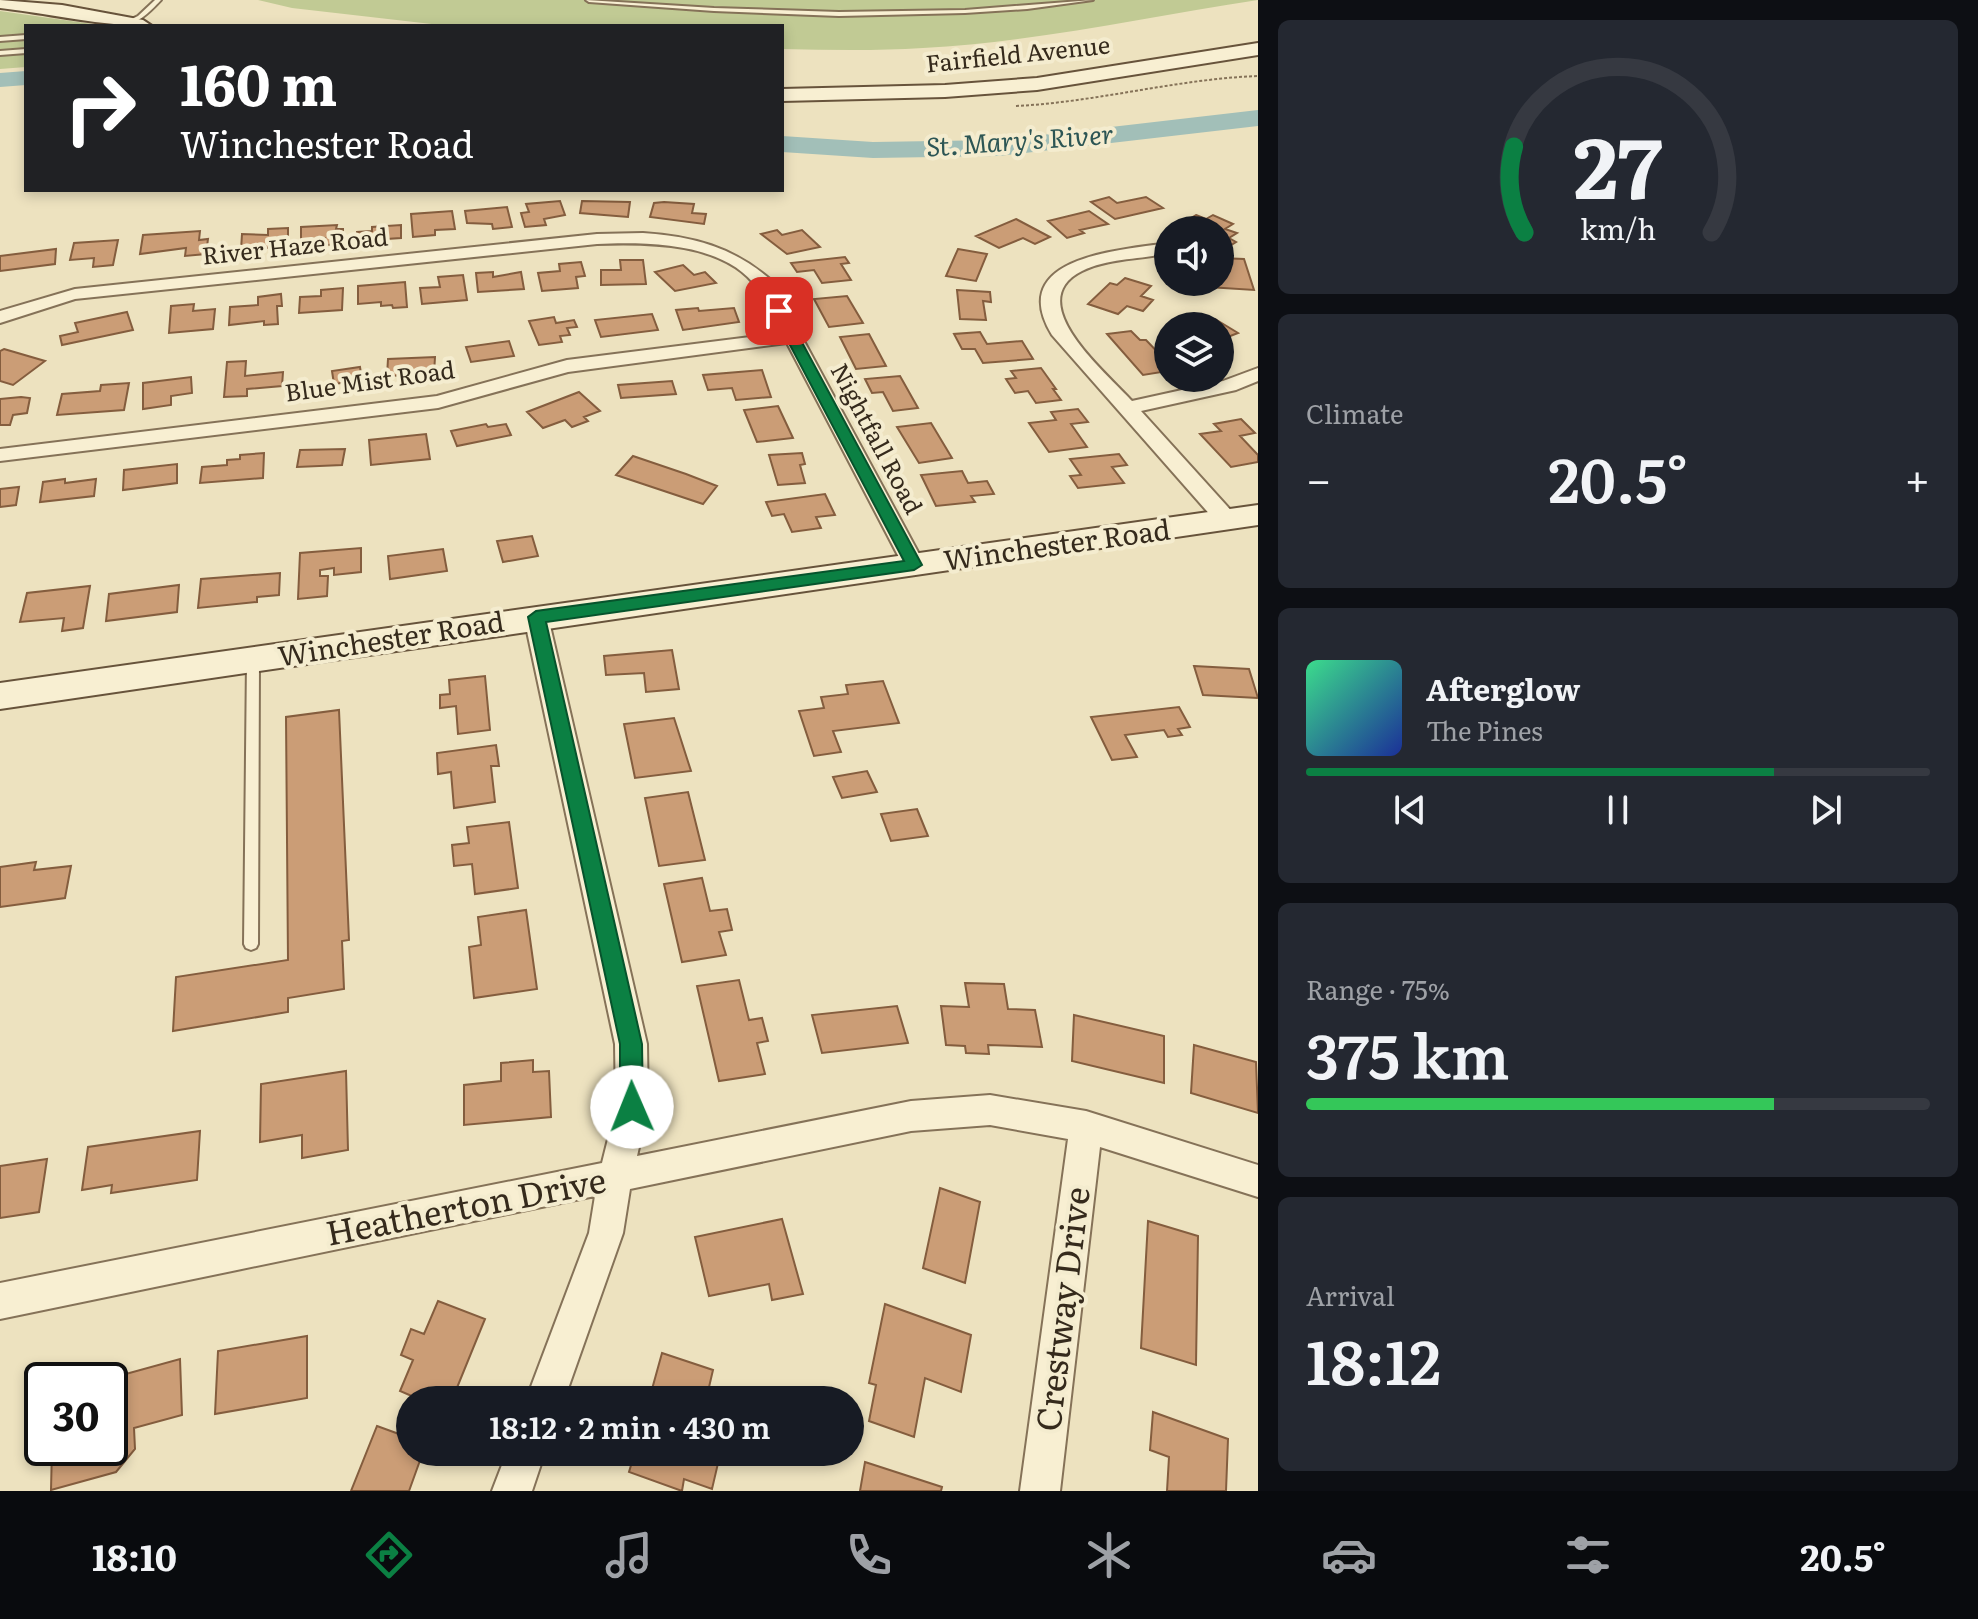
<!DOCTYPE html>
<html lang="en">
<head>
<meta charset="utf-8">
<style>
	body { margin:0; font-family:Literata,serif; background:#242831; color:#f1f3f6; height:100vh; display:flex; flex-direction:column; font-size:30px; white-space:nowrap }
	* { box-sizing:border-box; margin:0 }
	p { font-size:26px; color:#9ea1a6 }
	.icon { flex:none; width:44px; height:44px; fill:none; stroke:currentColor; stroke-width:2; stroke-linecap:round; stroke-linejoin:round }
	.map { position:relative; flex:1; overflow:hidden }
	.side { display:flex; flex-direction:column; gap:20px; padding:20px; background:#0d0f14; width:720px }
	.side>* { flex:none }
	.hud { position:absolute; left:24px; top:24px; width:760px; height:168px; border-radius:0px; box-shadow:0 4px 12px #0003; background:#202124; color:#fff; overflow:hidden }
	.controls { position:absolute; left:1154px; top:216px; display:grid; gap:16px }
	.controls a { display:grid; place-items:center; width:80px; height:80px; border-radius:50%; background:#171b24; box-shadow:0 4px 12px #0003; font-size:40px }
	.speed { position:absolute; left:24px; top:1362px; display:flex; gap:16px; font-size:40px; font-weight:700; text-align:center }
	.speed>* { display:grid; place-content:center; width:104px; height:104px; border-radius:50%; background:#171b24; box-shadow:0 4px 12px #0003; line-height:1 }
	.speed .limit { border:4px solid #111; border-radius:12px; background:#fff; color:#111 }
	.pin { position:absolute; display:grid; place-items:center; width:68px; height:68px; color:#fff; margin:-34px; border-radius:16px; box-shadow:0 4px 12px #0006 }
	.me { position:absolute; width:88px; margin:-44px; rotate:359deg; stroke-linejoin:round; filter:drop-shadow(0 0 6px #0008) }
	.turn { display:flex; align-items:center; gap:28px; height:168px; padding:0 24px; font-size:36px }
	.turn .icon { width:104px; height:104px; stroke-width:2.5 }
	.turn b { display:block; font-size:56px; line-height:68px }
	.big { font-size:60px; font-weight:600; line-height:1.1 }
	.side .widget { flex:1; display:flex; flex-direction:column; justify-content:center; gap:12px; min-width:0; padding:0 28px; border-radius:12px; background:#242831 }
	.side .dial { align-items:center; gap:0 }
	.dial svg { height:208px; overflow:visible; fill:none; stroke:#363941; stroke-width:7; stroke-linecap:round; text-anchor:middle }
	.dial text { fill:#f1f3f6; stroke:none }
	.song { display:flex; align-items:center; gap:24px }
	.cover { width:96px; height:96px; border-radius:12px; background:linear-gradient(135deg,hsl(150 70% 55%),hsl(230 70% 35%)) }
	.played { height:8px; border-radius:4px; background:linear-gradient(90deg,#0b8043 75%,#363941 75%) }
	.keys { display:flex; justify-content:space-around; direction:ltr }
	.heat { display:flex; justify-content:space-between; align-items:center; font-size:44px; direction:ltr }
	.charge { height:12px; border-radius:6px; background:linear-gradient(90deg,#34c759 75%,#363941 0) }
	.trip { position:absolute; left:396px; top:1386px; width:468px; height:80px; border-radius:40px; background:#171b24; box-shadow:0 4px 12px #0003; font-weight:600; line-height:80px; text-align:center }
	.tab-bar { display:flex; height:128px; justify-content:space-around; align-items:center; background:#090b0e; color:#9ea1a6 }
	.tab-bar .icon { width:56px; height:56px }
	.tab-bar .current { color:#0b8043 }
	.tab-bar b { font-size:36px; color:#f1f3f6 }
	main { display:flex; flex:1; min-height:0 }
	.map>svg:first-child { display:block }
	.green { fill:#c1ca94 }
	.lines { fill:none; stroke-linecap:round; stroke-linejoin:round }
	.river { fill:#a2bfb8; fill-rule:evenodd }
	.building { fill:#cb9d76; stroke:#845d3e; stroke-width:2 }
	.lane-casing { stroke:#857258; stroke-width:4 }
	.street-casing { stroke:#857258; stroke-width:4 }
	.secondary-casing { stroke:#67533b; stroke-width:4 }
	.path { stroke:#857258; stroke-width:2; stroke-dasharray:3 2; stroke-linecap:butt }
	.lane { fill:#f8efd2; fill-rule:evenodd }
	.street { fill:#f8efd2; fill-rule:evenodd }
	.secondary { fill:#f8efd2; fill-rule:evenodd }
	.route { fill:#0b8043; stroke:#07532c; stroke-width:2 }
	.labels { text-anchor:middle; stroke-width:8; stroke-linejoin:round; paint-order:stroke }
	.far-street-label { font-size:24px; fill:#352a1c; stroke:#f4eccf }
	.far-water-label { font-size:26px; font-style:italic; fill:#2c5554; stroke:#f4eccf }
	.street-label { font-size:28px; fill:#352a1c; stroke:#f4eccf }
	.near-street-label { font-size:34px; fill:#352a1c; stroke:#f4eccf }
</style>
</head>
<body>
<main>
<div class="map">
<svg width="1258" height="1491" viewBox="0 0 1258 1491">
	<rect width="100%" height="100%" fill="#ede2bf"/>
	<path class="green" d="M258,0H1258C1147,17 1035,42 923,48C876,51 829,50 782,49V26H449L292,8Z
		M0,11L106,26H26V67L0,69Z"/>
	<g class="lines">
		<path class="river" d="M26,71V85L0,87V73Z
			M1258,110V126L998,156L873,158L782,152V136L873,142L998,140Z"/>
	</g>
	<path class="building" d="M1109,197L1117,203L1146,197L1163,208L1115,219L1091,202Z
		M560,201L565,215L544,219L546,225L525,227L521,213L529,212L526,204Z
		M582,201L630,202L628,217L580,213Z
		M664,202L694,204L692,213L706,214L704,224L650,217L654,203Z
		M507,207L512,227L493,229L492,224L467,223L465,211Z
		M452,211L455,229L435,230V235L413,237L411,214Z
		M1089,211L1108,224L1080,230L1084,233L1067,238L1048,221Z
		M1196,215L1206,219L1213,215L1233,224L1225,229L1237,233L1229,238L1236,242L1231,245L1220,240V230H1196L1181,224Z
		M1016,219L1050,237L1035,244L1023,238L999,248L976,236Z
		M337,225L336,229H343V244L324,245L325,238L301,240V227Z
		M401,225V238L356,241L357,232L372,231V227Z
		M288,228V246L241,250L242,234L268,235V229Z
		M777,230L782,235L802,230L820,247L787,254L761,234Z
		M200,231L199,240L208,239L206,254L185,256L186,248L140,254L143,235Z
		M118,240L113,265L93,267L94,258L70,260L74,243Z
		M56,249L55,264L0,271V256Z
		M958,249L987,254L976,281L946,276Z
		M845,257L849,263L841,264L851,280L822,283L814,270L797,272L791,263Z
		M1220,258L1244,259L1254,290L1208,287L1207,282H1220V271H1225Z
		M620,260H643L646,284L601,285V270H621Z
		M581,262L585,276L576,277L578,288L542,291L538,273L560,271L559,264Z
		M683,265L694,275L705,272L716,283L675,291L655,272Z
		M493,272V277L521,272L524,289L478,292L476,273Z
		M463,275L467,300L422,304L420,288L440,287L438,277Z
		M1125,278L1151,286L1141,296L1153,300L1143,311L1127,306L1118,314L1088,304L1110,283L1117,285Z
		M405,282L407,307L393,308L392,305L381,306V302L358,304V286Z
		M343,288L342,310L299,313L300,297L321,296V290Z
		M957,290L990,292L991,302L983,301L986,320L960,319Z
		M281,294L282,306H277L278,324L264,325V321L229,325L230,307L258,305V297Z
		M847,296L863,323L829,327L814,299Z
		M194,304L193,311L215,309L213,329L169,333L171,306Z
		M698,308L699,311L734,308L739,322L683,330L676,310Z
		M127,312L133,330L62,345L60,336L78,332L75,323Z
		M652,314L658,330L601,337L595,320Z
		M554,317L556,323L574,320L577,327L567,328L570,335L560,336L562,342L539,345L529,321Z
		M1215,319L1238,333L1220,340V326H1198Z
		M1131,331L1140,340H1146L1168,363V371L1143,375L1107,334Z
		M980,332L987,344L1022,341L1033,359L983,363L975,349H962L954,334Z
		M869,334L886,366L856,369L840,337Z
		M509,341L514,356L471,362L466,347Z
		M4,349L45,361L13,385L0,381V351Z
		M435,357L434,374L387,376L388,359Z
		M246,361L245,376L283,372L282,386L247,389V396L224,397L227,362Z
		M360,367L362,380L334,384L332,371Z
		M1041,368L1056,389H1053L1061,400L1036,403L1028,391L1015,393L1006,379L1016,378L1011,371Z
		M762,370L771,397L736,400L732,388L708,390L703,375Z
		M900,376L918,408L893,411L883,392L872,393L865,379Z
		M191,377L192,393L171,396V405L143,409V383Z
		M672,381L676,394L621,398L618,385Z
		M129,383L124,410L57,415L62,394L100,391L101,385Z
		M579,392L600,411L584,417L588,421L572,427L565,420L543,428L527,412Z
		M21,397L30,398L27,413L13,415L10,425H0V399Z
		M778,406L793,438L757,442L744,410Z
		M1078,409L1088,422L1071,424L1087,447L1049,452L1029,423L1056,420L1051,412Z
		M1241,419L1255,433L1240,436L1258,455V462L1231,467L1200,434L1221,431L1214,424Z
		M931,423L952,458L919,463L897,427Z
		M486,424L488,427L506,424L511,435L457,446L451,431Z
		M426,434L430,459L371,465L369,440Z
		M345,449L342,465L297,467L300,450Z
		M264,453L263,478L200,483L202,467L227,465V460L240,459V455Z
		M802,453L805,464L800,465L805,483L778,485L769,455Z
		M1119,454L1127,465L1112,467L1124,483L1078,488L1070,476L1081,475L1070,459Z
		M633,456L686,474L717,486L703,504L616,475Z
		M177,464V483L123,490L124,470Z
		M962,471L968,483L987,481L994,494L971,496L975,502L936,506L921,475Z
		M65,479V483L96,479L94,496L40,502L43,482Z
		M19,487L16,505L0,507V489Z
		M825,494L835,515L816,517L821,528L792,532L784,514L772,516L766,502Z
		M532,536L538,556L503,562L497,541Z
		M361,548V572L334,575V568L320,570V576H328L327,596L298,599L300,553Z
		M443,549L447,571L390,579L388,556Z
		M280,573L279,595L257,597V602L198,608L201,579Z
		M179,585L177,612L106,621L109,594Z
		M90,586L83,628L62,631L64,618L20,622L27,593Z
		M672,650L679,689L646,692L644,673L606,675L604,656Z
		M1194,666L1249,669L1258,698L1203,695Z
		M485,676L490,730L458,734L456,706L440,708V695L450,694L449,680Z
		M883,681L899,723L833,731L841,752L814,756L799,711L824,708L821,697L848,694L846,685Z
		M1179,707L1190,727L1178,729L1182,735L1168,737L1164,730L1125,735L1137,757L1112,760L1091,717Z
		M339,710L349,940L342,941L344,989L288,998V1012L173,1031L176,977L288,960L286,717Z
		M674,718L691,771L635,778L624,724Z
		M496,745L499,766H491L495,802L454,808L451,772L438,774L437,753Z
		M867,771L877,792L842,798L833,777Z
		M688,792L705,860L659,866L645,798Z
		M917,809L928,836L891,841L881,814Z
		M509,822L518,888L475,894L472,864L454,866L452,845L469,843L467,827Z
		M36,862L34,870L71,866L65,898L0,907V867Z
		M702,878L710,911L727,909L732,930L719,932L726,955L682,962L664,884Z
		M526,910L537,989L474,998L469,947L481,945L478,917Z
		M739,980L749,1020L762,1018L768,1041L757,1043L765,1074L719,1081L697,986Z
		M965,983L1004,984L1008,1009L1035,1010L1042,1047L988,1045L989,1054L966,1053L965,1046L946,1045L941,1006L969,1007Z
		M897,1006L908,1043L822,1053L812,1015Z
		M1074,1015L1164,1036V1083L1072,1061Z
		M1194,1045L1256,1062L1258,1113L1191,1093Z
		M533,1060V1072L549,1071L551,1117L464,1125V1085L501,1081V1063Z
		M346,1071L348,1150L302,1158V1135L260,1142L261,1084Z
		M200,1131L197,1180L111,1193L112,1185L82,1190L88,1147Z
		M47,1159L39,1212L0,1218V1166Z
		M940,1188L980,1202L965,1283L923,1268Z
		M782,1219L803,1294L772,1300L769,1284L709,1296L695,1237Z
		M1148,1221L1198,1236L1196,1365L1141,1348Z
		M438,1301L485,1319L452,1400H421L400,1391L413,1360L401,1355L411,1329L424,1334Z
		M885,1304L971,1335L961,1392L925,1378L914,1437L869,1421L876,1385L869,1383Z
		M307,1336V1398L215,1414L218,1351Z
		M662,1353L713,1370L706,1400H649Z
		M180,1359L182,1415L134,1428L135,1449L116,1472L51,1490L52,1448H110V1380H104Z
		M1153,1412L1228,1439L1226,1491H1167L1169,1457L1150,1450Z
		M377,1426L410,1438V1452H423L409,1491H351Z
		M635,1452H698L719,1459L712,1489L684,1479L682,1491L629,1472Z
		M865,1462L942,1487L941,1491H860Z"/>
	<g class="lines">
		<g class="lane-casing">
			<path id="lane" d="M155,0H161C149,13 136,26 117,26L138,16Z
				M586,0L714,8L839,12L965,10L1093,0L1027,9L965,13L839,16L714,11L589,2Z
				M26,35V39L0,41V37Z
				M26,49V53L0,55V51Z
				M253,656L259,660L258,944L256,948L251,950L246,948L244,944L247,660Z"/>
		</g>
		<g class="street-casing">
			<path id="street" d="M643,233C692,236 733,247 771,280L925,565L922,570H906L903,565L787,343L568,372L438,408L0,461V449L437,396L567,360L781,333C774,318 768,302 758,289C726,242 647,242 597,244L75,299L0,323V311L75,289L597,234Z
				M1161,244L1168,247L1167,253C1139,260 1108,258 1082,271C1020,302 1107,373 1132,401L1223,381L1258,368V381L1236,390L1141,411L1236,516L1239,521L1236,526H1220L1052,335C1006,259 1113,251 1161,244Z
				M536,609L544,611L548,617L647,1044L648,1107L637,1156L911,1101L990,1095L1086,1111L1258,1165V1197L1100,1147L1060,1491H1020L1068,1139L990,1125L911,1131L630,1189L623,1233L564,1400H526L589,1233L595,1196L0,1319V1283L602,1163L616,1107L615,1044L524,617L528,611Z
				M507,1452H545L532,1491H492Z"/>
		</g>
		<g class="secondary-casing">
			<path id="secondary" d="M0,0L62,5L143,20L152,26C101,26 51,14 0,8Z
				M1258,43V55L1037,90L945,97L782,101V89L945,85L1037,78Z
				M1258,505V525L0,709V683Z"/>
		</g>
		<path class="path" d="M1016,106C1098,102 1176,79 1258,76"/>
		<use href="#lane" class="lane"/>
		<use href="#street" class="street"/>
		<use href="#secondary" class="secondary"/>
	</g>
	<path class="route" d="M779,307L785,311L922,565L914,570L546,622L642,1044L643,1107L640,1115L632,1118L624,1115L620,1107V1044L528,617L536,611L904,561L772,311Z"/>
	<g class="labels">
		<g class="far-street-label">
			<text transform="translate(1018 55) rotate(-6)" y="8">Fairfield Avenue</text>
			<text transform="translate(295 247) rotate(-6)" y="8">River Haze Road</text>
			<text transform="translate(370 382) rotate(-8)" y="8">Blue Mist Road</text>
			<text transform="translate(876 439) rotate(62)" y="8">Nightfall Road</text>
		</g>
		<g class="far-water-label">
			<text transform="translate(1020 141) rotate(-4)" y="9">St. Mary's River</text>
		</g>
		<g class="street-label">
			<text transform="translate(1057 545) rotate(-8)" y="10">Winchester Road</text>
			<text transform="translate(391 639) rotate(-9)" y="10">Winchester Road</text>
		</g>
		<g class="near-street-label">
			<text transform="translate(466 1207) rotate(-11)" y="12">Heatherton Drive</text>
			<text transform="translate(1063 1309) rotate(-83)" y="12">Crestway Drive</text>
		</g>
	</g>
</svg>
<div class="controls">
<a><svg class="icon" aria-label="sound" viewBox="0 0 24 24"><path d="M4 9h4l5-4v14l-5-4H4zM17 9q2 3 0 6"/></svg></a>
<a><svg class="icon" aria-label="layers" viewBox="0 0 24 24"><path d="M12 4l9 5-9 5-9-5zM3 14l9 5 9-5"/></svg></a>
</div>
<div class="speed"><div class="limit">30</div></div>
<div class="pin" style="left:779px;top:311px;background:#d93025"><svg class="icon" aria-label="arrive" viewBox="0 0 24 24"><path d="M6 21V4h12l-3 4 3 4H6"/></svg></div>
<svg class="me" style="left:632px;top:1107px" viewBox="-20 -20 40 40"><circle r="19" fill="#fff"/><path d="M0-13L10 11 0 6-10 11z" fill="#0b8043"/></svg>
<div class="trip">18:12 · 2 min · 430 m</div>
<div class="hud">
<div class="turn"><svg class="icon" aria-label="right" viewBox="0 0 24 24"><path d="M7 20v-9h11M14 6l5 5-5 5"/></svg><div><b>160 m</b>Winchester Road</div></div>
</div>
</div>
<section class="side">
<div class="widget dial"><svg viewBox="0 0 100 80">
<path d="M14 69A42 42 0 1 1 86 69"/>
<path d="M14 69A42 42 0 0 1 10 36" stroke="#0b8043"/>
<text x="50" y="56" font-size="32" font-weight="700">27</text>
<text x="50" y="72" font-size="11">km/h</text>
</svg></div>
<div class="widget"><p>Climate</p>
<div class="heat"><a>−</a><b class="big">20.5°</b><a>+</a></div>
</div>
<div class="widget">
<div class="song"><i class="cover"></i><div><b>Afterglow</b><p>The Pines</p></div></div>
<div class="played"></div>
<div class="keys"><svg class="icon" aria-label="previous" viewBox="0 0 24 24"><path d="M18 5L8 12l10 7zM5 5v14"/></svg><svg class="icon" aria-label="pause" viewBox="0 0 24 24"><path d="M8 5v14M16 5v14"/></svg><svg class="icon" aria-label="next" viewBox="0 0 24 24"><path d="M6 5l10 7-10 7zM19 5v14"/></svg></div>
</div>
<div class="widget"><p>Range · 75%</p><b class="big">375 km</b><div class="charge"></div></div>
<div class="widget"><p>Arrival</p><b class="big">18:12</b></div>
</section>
</main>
<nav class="tab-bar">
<b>18:10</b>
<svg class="icon current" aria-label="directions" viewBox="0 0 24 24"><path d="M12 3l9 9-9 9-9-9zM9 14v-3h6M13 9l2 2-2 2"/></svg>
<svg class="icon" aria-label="music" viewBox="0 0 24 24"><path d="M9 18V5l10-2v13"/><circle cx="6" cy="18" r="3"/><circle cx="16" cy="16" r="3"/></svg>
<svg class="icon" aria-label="phone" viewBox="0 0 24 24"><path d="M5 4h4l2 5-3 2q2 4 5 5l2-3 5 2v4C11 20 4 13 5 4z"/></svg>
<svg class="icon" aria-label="climate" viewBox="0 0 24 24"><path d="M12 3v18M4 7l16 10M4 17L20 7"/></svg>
<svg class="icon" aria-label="car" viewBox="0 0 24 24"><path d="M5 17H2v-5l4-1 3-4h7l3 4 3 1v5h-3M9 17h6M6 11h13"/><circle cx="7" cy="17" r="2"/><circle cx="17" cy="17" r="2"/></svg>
<svg class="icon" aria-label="filters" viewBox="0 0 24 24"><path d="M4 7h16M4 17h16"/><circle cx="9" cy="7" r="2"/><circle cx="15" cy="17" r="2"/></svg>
<b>20.5°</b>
</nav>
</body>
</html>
